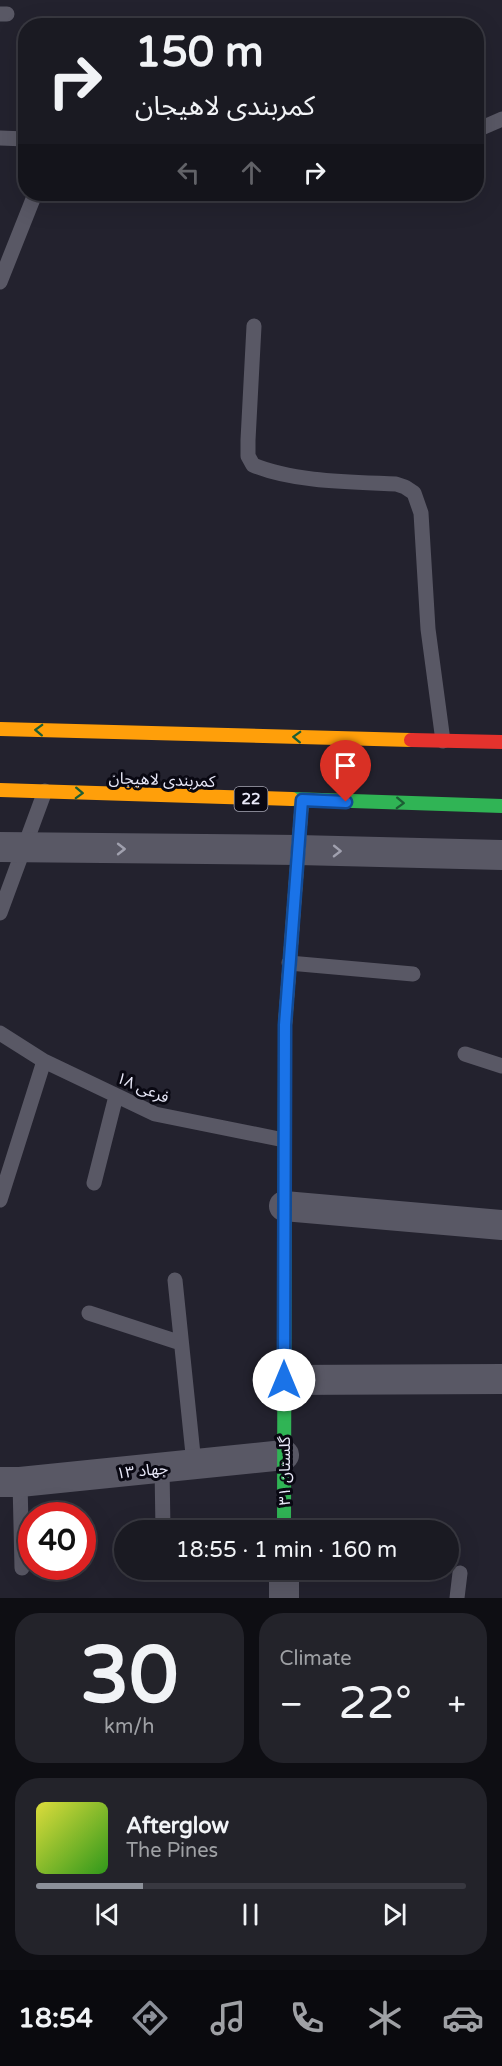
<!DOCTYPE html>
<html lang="en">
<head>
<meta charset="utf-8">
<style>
	body { margin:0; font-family:"Varela Round","Noto Sans Arabic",sans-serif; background:#23232a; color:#f1f3f6; height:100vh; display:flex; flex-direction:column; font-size:22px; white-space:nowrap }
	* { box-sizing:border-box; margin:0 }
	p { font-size:20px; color:#9fa1a5 }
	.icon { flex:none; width:33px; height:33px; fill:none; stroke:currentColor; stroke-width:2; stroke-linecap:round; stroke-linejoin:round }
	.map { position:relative; height:1598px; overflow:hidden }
	.drawer { display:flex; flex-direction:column; gap:15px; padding:15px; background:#0e0e13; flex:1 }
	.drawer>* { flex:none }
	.top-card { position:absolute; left:18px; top:18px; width:466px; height:183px; border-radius:24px; box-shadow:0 6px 24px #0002,0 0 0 2px #383840; background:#1a1a22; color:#f1f3f6; overflow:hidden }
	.speed { position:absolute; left:18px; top:1502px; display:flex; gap:12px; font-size:30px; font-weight:700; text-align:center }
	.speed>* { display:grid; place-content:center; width:78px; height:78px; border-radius:50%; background:#1a1a22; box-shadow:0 6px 24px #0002,0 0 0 2px #383840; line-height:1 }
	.speed .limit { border:9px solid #d22; background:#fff; color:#111 }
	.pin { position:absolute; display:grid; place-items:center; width:51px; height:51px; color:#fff; margin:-62px -26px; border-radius:50% 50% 50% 0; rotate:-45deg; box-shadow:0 0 6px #0007 }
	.pin .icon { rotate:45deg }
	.me { position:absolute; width:66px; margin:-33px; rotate:0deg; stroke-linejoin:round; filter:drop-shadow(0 0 4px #0008) }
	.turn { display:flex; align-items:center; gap:21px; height:126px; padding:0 18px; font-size:27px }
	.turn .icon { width:78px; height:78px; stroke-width:2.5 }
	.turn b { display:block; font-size:42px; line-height:51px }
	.lanes { display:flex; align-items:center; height:57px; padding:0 18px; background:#0003; justify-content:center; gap:30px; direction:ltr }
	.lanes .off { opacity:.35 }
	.big { font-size:45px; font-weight:600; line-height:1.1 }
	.drawer .widget { flex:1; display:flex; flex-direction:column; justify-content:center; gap:9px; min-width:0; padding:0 21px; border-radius:24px; background:#23232a }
	.drawer .dial { align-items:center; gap:0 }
	.dial b { font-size:78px; line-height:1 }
	.song { display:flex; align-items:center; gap:18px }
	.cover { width:72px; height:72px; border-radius:9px; background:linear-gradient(135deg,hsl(60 70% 55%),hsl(110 70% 35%)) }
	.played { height:6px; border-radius:3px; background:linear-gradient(90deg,#8c9099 25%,#383840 25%) }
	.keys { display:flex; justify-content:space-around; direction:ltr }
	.heat { display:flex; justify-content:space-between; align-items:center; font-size:33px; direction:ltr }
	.drawer .tiles { flex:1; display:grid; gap:15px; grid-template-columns:1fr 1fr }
	.widget:last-child { grid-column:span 2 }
	.trip { position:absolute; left:114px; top:1520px; width:345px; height:60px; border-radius:30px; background:#1a1a22; box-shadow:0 6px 24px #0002,0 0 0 2px #383840; font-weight:600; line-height:60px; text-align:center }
	.tab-bar { display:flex; height:96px; justify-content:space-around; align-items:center; background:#0a0a0e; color:#9fa1a5 }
	.tab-bar .icon { width:42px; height:42px }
	.tab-bar .current { color:#8c9099 }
	.tab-bar b { font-size:27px; color:#f1f3f6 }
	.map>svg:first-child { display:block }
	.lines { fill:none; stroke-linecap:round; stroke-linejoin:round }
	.lane { stroke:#595865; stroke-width:15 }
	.street { stroke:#595865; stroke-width:30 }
	.fast { stroke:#30b455; stroke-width:14 }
	.slow { stroke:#ff9f0a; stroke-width:14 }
	.jam { stroke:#e5322d; stroke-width:14 }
	.oneway { stroke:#1c5e34 }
	.oneway2 { stroke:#a0a0ae }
	.route-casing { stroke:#114b97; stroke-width:15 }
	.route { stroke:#1a73e8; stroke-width:10 }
	.labels { text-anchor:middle; stroke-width:6; stroke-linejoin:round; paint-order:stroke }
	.shield { fill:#090812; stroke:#a5a5b3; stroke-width:1.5 }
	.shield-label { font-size:15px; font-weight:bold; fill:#e8e8f8 }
	.street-label { font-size:16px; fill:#e8e8f8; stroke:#090812 }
</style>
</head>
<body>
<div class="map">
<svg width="502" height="1598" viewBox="0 0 502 1598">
	<rect width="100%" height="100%" fill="#23222e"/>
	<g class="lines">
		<path class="lane" d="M0,14H7
			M477,130L502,119
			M0,138L26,139
			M0,282L35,194
			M254,326L248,440V456L253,465C293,482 352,482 396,484L405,487L414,493L421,513L428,629L443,741
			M0,913L45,791
			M289,963L413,974
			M0,1033L44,1061L155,1114L284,1140
			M465,1054L502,1066
			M94,1183L116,1096
			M0,1200L44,1061
			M175,1280L194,1464
			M89,1313L181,1343
			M162,1467L163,1530
			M20,1482L22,1568
			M163,1569V1573
			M457,1598L460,1573"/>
		<path class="street" d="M0,847L298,850L502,855
			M284,1206L502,1225
			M284,1380L502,1379
			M0,1482H20L284,1455
			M284,1569V1598"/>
		<path class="fast" d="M292,799L502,806
			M284,1530L285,1066"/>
		<path class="slow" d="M0,729L411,740
			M0,790L292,799
			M285,1066V1025L302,800"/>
		<path class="jam" d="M411,740L502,742"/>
	</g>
	<defs><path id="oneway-chevron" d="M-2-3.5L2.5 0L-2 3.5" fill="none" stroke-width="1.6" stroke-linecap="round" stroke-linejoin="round" transform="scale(1.5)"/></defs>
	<g class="oneway">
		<use href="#oneway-chevron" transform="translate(39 730) rotate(-178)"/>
		<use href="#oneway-chevron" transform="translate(297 737) rotate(-178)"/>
		<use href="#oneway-chevron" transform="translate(79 793) rotate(2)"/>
		<use href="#oneway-chevron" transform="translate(400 803) rotate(2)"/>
	</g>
	<g class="oneway2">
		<use href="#oneway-chevron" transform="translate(121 849)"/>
		<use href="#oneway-chevron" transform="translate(337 851) rotate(1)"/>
	</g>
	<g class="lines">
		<g class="route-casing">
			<path id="route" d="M284,1380L285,1025L302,800L346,802"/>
		</g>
		<use href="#route" class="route"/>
	</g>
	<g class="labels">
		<rect class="shield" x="234.5" y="787" width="33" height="24" rx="4.5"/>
		<g class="shield-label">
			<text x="251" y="804">22</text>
		</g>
		<g class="street-label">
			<text transform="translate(162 779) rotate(2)" y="6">کمربندی لاهیجان</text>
			<text transform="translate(143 1087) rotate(23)" y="6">فرعی ۱۸</text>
			<text transform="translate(142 1470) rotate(-6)" y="6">جهاد ۱۳</text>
			<text transform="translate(284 1471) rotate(-90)" y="6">گلستان ۳۱</text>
		</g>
	</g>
</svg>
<div class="speed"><div class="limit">40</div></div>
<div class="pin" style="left:346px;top:802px;background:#d93025"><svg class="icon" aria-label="arrive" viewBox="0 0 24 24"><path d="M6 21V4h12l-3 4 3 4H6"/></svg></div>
<svg class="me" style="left:284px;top:1380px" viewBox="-20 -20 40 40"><circle r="19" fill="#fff"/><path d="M0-13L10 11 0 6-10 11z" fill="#1a73e8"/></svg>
<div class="trip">18:55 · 1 min · 160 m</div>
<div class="top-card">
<div class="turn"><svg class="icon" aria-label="right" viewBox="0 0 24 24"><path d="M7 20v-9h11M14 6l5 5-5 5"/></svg><div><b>150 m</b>کمربندی لاهیجان</div></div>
<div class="lanes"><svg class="icon off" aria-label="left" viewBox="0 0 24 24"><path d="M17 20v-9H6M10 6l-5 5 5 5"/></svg><svg class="icon off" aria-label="ahead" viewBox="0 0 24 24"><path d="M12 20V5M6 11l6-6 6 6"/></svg><svg class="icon" aria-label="right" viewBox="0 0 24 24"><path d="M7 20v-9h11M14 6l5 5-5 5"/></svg></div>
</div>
</div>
<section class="drawer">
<div class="tiles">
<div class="widget dial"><b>30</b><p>km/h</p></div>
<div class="widget"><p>Climate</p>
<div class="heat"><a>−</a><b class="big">22°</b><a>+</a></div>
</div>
<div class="widget">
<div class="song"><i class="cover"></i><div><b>Afterglow</b><p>The Pines</p></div></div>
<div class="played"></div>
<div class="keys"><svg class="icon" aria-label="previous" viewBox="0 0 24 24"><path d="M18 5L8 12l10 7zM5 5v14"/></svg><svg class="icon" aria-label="pause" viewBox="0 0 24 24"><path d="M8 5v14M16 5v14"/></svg><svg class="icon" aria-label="next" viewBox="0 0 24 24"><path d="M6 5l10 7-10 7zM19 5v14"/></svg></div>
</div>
</div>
</section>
<nav class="tab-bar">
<b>18:54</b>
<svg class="icon current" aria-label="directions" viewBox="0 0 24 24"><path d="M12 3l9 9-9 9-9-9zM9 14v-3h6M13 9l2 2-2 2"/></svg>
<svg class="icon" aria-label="music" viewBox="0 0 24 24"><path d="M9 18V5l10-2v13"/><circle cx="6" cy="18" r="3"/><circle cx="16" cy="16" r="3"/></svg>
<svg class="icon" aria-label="phone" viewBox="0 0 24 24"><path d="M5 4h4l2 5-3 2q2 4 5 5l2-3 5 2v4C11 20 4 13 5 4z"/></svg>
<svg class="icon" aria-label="climate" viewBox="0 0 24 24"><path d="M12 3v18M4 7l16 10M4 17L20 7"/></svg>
<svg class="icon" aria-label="car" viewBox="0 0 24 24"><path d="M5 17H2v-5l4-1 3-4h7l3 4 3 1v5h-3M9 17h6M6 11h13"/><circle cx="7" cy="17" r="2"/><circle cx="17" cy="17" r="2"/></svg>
</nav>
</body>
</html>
